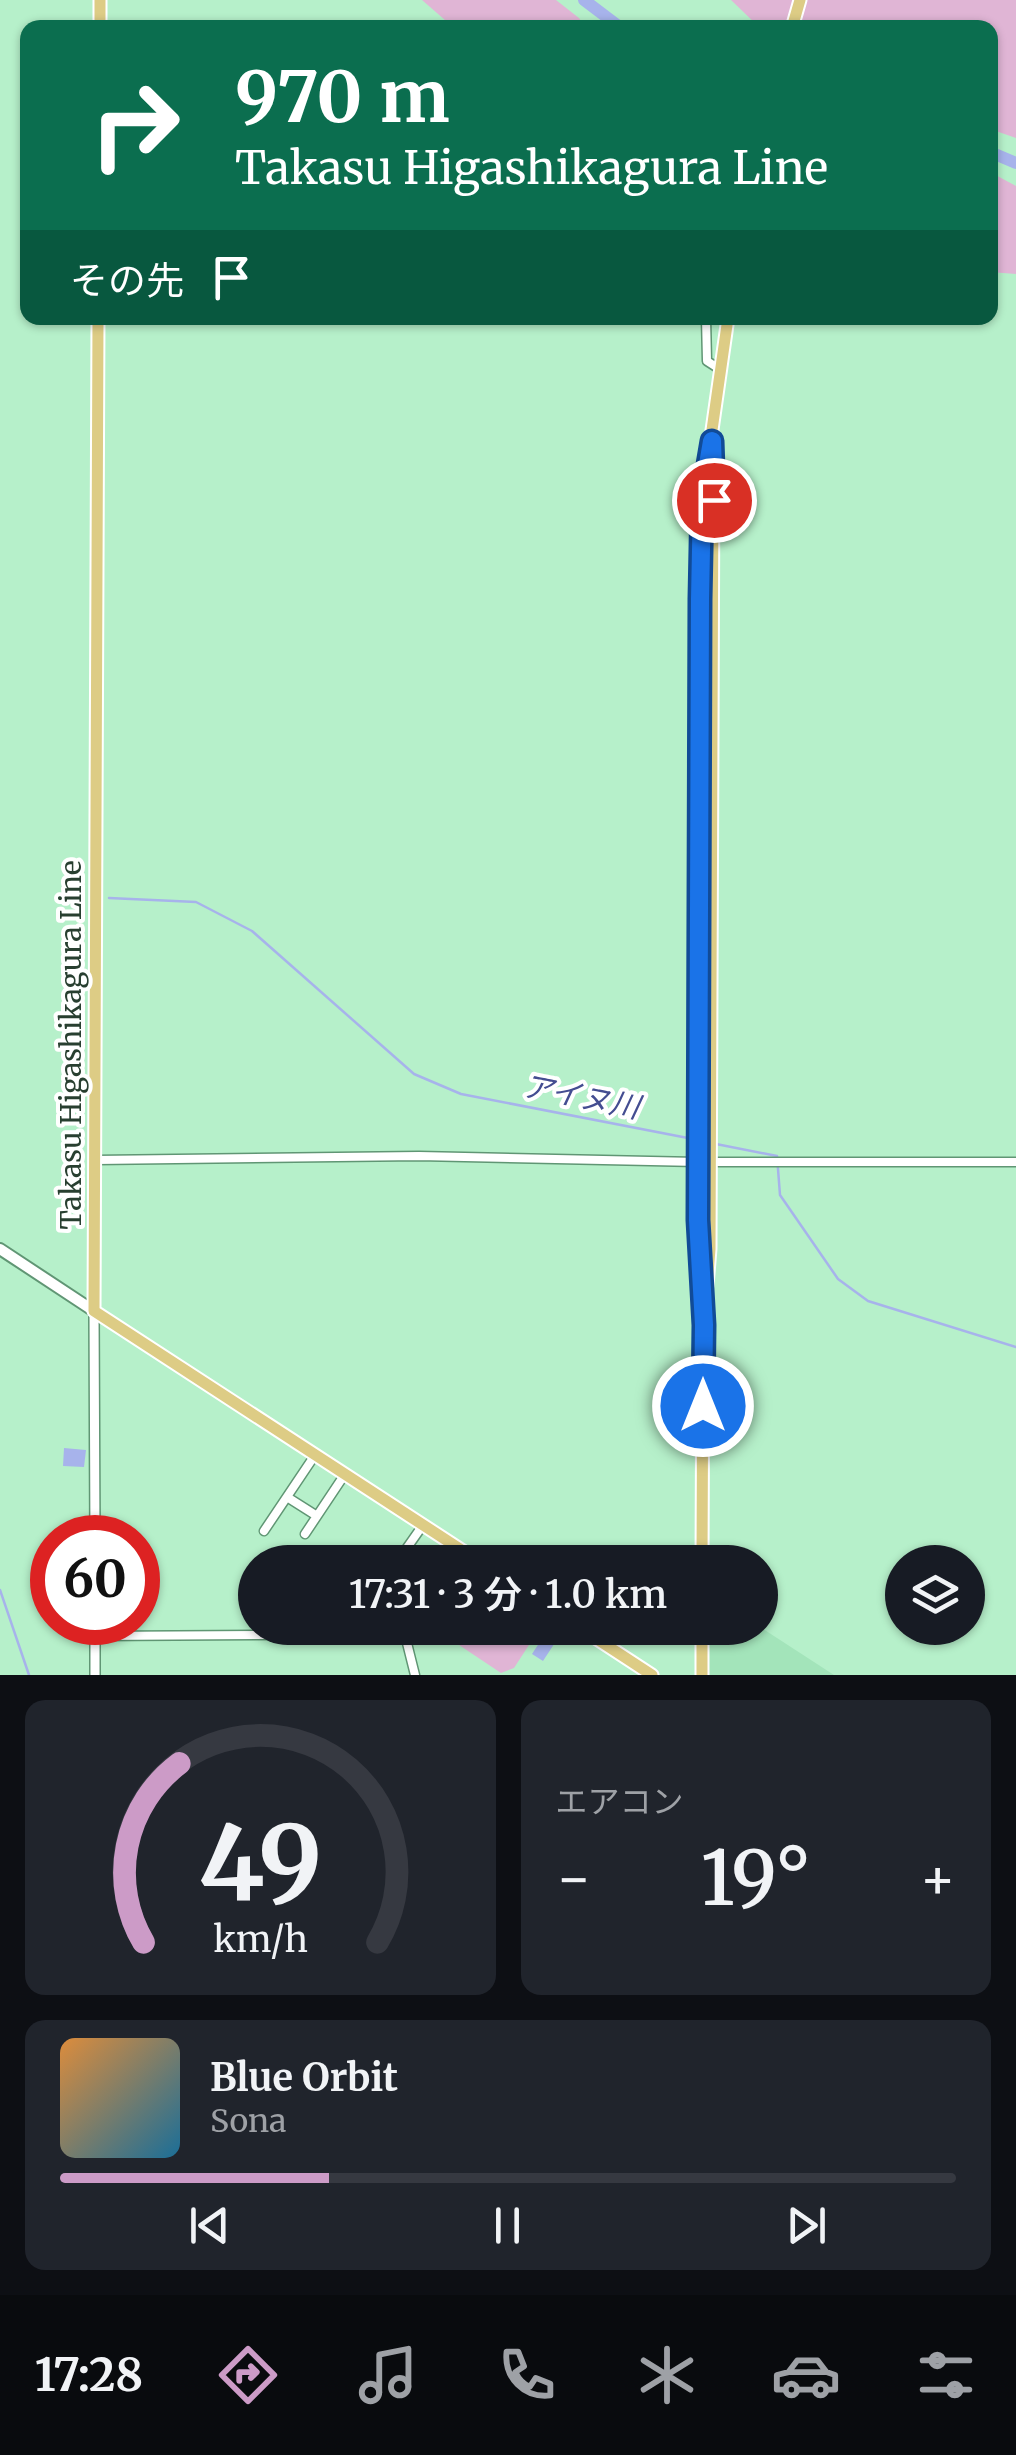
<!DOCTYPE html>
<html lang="ja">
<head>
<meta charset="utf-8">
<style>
	body { margin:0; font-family:Merriweather,"Noto Sans JP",serif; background:#20242c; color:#f1f3f6; height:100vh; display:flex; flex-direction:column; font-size:38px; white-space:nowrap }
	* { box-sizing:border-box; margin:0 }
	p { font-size:32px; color:#9ea1a6 }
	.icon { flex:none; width:55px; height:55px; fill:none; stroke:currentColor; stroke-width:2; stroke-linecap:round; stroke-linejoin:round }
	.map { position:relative; height:1675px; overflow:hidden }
	.details { display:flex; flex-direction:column; gap:25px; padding:25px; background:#0d0f14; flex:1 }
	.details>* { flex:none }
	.banner { position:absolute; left:20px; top:20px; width:978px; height:305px; border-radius:20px; box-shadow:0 2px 8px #0004; background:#0b6e4f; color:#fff; overflow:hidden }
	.controls { position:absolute; left:885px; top:1545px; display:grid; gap:20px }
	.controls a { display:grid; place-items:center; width:100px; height:100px; border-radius:50%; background:#171b24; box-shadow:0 2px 8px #0004; font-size:50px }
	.speed { position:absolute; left:30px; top:1515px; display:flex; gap:20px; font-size:50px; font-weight:700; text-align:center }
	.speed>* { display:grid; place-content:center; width:130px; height:130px; border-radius:50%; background:#171b24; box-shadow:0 2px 8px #0004; line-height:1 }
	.speed .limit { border:15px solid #d22; background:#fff; color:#111 }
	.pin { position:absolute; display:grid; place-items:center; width:85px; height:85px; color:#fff; margin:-42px; border:5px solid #fff; border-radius:50%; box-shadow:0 2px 10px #0007 }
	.me { position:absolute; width:110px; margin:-55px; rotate:0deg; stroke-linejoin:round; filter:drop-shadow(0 0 8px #0008) }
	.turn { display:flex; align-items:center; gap:35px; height:210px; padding:0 50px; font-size:45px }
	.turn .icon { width:130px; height:130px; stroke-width:2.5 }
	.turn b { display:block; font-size:70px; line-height:85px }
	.then { display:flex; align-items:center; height:95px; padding:0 50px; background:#0003; gap:20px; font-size:38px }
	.big { font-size:75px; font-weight:600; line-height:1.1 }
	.details .card { flex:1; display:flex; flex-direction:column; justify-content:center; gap:15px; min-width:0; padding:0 35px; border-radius:20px; background:#20242c }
	.details .dial { align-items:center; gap:0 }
	.dial svg { height:260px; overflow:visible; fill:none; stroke:#363941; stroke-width:7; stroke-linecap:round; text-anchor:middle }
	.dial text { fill:#f1f3f6; stroke:none }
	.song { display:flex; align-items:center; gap:30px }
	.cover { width:120px; height:120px; border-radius:15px; background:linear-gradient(135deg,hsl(30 70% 55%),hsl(200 70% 35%)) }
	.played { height:10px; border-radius:5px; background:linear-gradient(90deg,#cc9bc7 30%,#363941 30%) }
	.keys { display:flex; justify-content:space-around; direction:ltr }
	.heat { display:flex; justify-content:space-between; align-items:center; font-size:55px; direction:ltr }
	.details .tiles { flex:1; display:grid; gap:25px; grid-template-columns:1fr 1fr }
	.card:last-child { grid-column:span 2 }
	.trip { position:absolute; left:238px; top:1545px; width:540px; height:100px; border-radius:50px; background:#171b24; box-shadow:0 2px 8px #0004; font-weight:600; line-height:100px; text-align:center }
	.tab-bar { display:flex; height:160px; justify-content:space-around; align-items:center; background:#090b0e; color:#9ea1a6 }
	.tab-bar .icon { width:70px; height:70px }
	.tab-bar .selected { color:#cc9bc7 }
	.tab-bar b { font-size:45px; color:#f1f3f6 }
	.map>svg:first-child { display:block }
	.built { fill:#a3e4ba }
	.green { fill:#e0b5d5 }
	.water { fill:#a7b3eb }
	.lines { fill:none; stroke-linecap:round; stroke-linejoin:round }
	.stream { stroke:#a7b3eb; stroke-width:2.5 }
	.river { stroke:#a7b3eb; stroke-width:12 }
	.minor-casing { stroke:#609674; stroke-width:11 }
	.tertiary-casing { stroke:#609674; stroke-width:12 }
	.secondary-casing { stroke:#609674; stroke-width:14 }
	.primary-casing { stroke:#fff; stroke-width:15 }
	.minor { stroke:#fff; stroke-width:8 }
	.tertiary { stroke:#fff; stroke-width:9 }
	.secondary { stroke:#fff; stroke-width:10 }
	.primary { stroke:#ddcc85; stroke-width:11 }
	.route-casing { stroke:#114b97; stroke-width:25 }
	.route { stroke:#1a73e8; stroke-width:18 }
	.labels { text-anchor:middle; stroke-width:8; stroke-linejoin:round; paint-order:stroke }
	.street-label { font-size:28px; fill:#283f30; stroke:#fff }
	.water-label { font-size:30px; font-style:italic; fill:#444d91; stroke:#fff }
</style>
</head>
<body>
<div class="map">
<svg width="1016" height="1675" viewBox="0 0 1016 1675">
	<rect width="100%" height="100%" fill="#b6f0ca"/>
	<path class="built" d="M760,1627L834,1675H708L707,1628Z"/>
	<path class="green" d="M422,0H556L579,18L585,27H453Z
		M731,0H1016V138L990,129V28L759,27Z
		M990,172L1016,186V274L990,272Z
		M441,1628H540L514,1668L501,1673L438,1631Z"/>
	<path class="water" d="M64,1448L86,1450L84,1467L63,1466Z
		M549,1628L560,1635L543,1661L532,1654Z"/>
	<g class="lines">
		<path class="stream" d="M109,898L196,902L252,931L414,1074L461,1094L693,1139
			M716,1144L777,1156L780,1195L838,1279L868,1301L1016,1347
			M0,1590L29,1675"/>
		<path class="river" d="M584,0L621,28
			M990,152L1016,163"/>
		<g class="minor-casing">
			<path id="minor" d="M706,318L707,361L721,370
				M96,1160L419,1156L698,1162H1016
				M287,1497L317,1516
				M264,1531L315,1455
				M305,1534L345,1474
				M397,1562L423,1525
				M95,1636L401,1634L406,1639L415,1675"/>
		</g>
		<g class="tertiary-casing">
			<path id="tertiary" d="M94,1311L95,1538
				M95,1622V1675"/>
		</g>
		<g class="secondary-casing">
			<path id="secondary" d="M0,1249L94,1311"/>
		</g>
		<g class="primary-casing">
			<path id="primary" d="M100,28V0
				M792,28L800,0
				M98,318L94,1311L480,1562
				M707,1286L710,1249L713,470
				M702,1562L703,1325L698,1249V1148L700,599L702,500L728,318
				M580,1628L652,1675
				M702,1675V1628"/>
		</g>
		<use href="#minor" class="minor"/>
		<use href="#tertiary" class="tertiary"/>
		<use href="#secondary" class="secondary"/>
		<use href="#primary" class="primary"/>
	</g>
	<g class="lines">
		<g class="route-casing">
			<path id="route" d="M703,1406L704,1325L698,1220L700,599L702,500L712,441L714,500"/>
		</g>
		<use href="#route" class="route"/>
	</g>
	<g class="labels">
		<g class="street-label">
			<text transform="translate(71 1045) rotate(-90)" y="10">Takasu Higashikagura Line</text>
		</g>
		<g class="water-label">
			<text transform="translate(581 1097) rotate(11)" y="10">アイヌ川</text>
		</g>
	</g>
</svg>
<div class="controls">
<a><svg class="icon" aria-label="layers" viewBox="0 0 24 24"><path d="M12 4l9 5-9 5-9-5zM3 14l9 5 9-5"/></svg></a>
</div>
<div class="speed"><div class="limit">60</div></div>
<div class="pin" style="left:714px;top:500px;background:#d93025"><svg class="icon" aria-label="arrive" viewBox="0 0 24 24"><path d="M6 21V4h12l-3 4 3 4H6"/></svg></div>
<svg class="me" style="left:703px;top:1406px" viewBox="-20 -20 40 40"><circle r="17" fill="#1a73e8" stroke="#fff" stroke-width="3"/><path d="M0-11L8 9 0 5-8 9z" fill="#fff"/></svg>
<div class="trip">17:31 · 3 分 · 1.0 km</div>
<div class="banner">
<div class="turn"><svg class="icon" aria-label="right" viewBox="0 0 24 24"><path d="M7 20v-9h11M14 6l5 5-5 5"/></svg><div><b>970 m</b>Takasu Higashikagura Line</div></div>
<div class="then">その先<svg class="icon" aria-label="arrive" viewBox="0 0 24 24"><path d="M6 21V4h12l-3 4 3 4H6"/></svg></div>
</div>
</div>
<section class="details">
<div class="tiles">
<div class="card dial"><svg viewBox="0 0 100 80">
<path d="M14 69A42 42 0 1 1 86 69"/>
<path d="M14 69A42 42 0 0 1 25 14" stroke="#cc9bc7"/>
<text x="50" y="56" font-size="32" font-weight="700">49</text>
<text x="50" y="72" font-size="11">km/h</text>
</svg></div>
<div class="card"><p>エアコン</p>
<div class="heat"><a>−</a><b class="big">19°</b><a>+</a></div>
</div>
<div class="card">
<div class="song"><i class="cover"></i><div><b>Blue Orbit</b><p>Sona</p></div></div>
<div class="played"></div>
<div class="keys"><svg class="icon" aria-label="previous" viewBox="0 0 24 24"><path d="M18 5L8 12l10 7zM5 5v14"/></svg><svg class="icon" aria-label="pause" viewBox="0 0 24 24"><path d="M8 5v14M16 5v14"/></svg><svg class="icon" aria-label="next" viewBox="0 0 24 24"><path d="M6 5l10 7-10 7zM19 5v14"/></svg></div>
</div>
</div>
</section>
<nav class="tab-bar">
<b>17:28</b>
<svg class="icon selected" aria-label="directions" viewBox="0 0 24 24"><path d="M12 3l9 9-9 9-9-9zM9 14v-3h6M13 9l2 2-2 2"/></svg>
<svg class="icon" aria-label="music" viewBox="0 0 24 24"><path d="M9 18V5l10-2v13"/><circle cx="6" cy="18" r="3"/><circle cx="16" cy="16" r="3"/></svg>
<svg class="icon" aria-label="phone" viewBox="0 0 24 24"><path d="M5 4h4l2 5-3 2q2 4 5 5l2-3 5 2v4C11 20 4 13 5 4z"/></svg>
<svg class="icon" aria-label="climate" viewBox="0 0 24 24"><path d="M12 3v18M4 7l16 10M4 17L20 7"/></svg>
<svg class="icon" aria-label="car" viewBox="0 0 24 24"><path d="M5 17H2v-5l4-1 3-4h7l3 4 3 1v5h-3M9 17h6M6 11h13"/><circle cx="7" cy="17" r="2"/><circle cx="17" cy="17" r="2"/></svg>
<svg class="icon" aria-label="filters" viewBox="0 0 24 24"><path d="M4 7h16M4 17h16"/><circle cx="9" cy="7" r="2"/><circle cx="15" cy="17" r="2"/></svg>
</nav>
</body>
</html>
